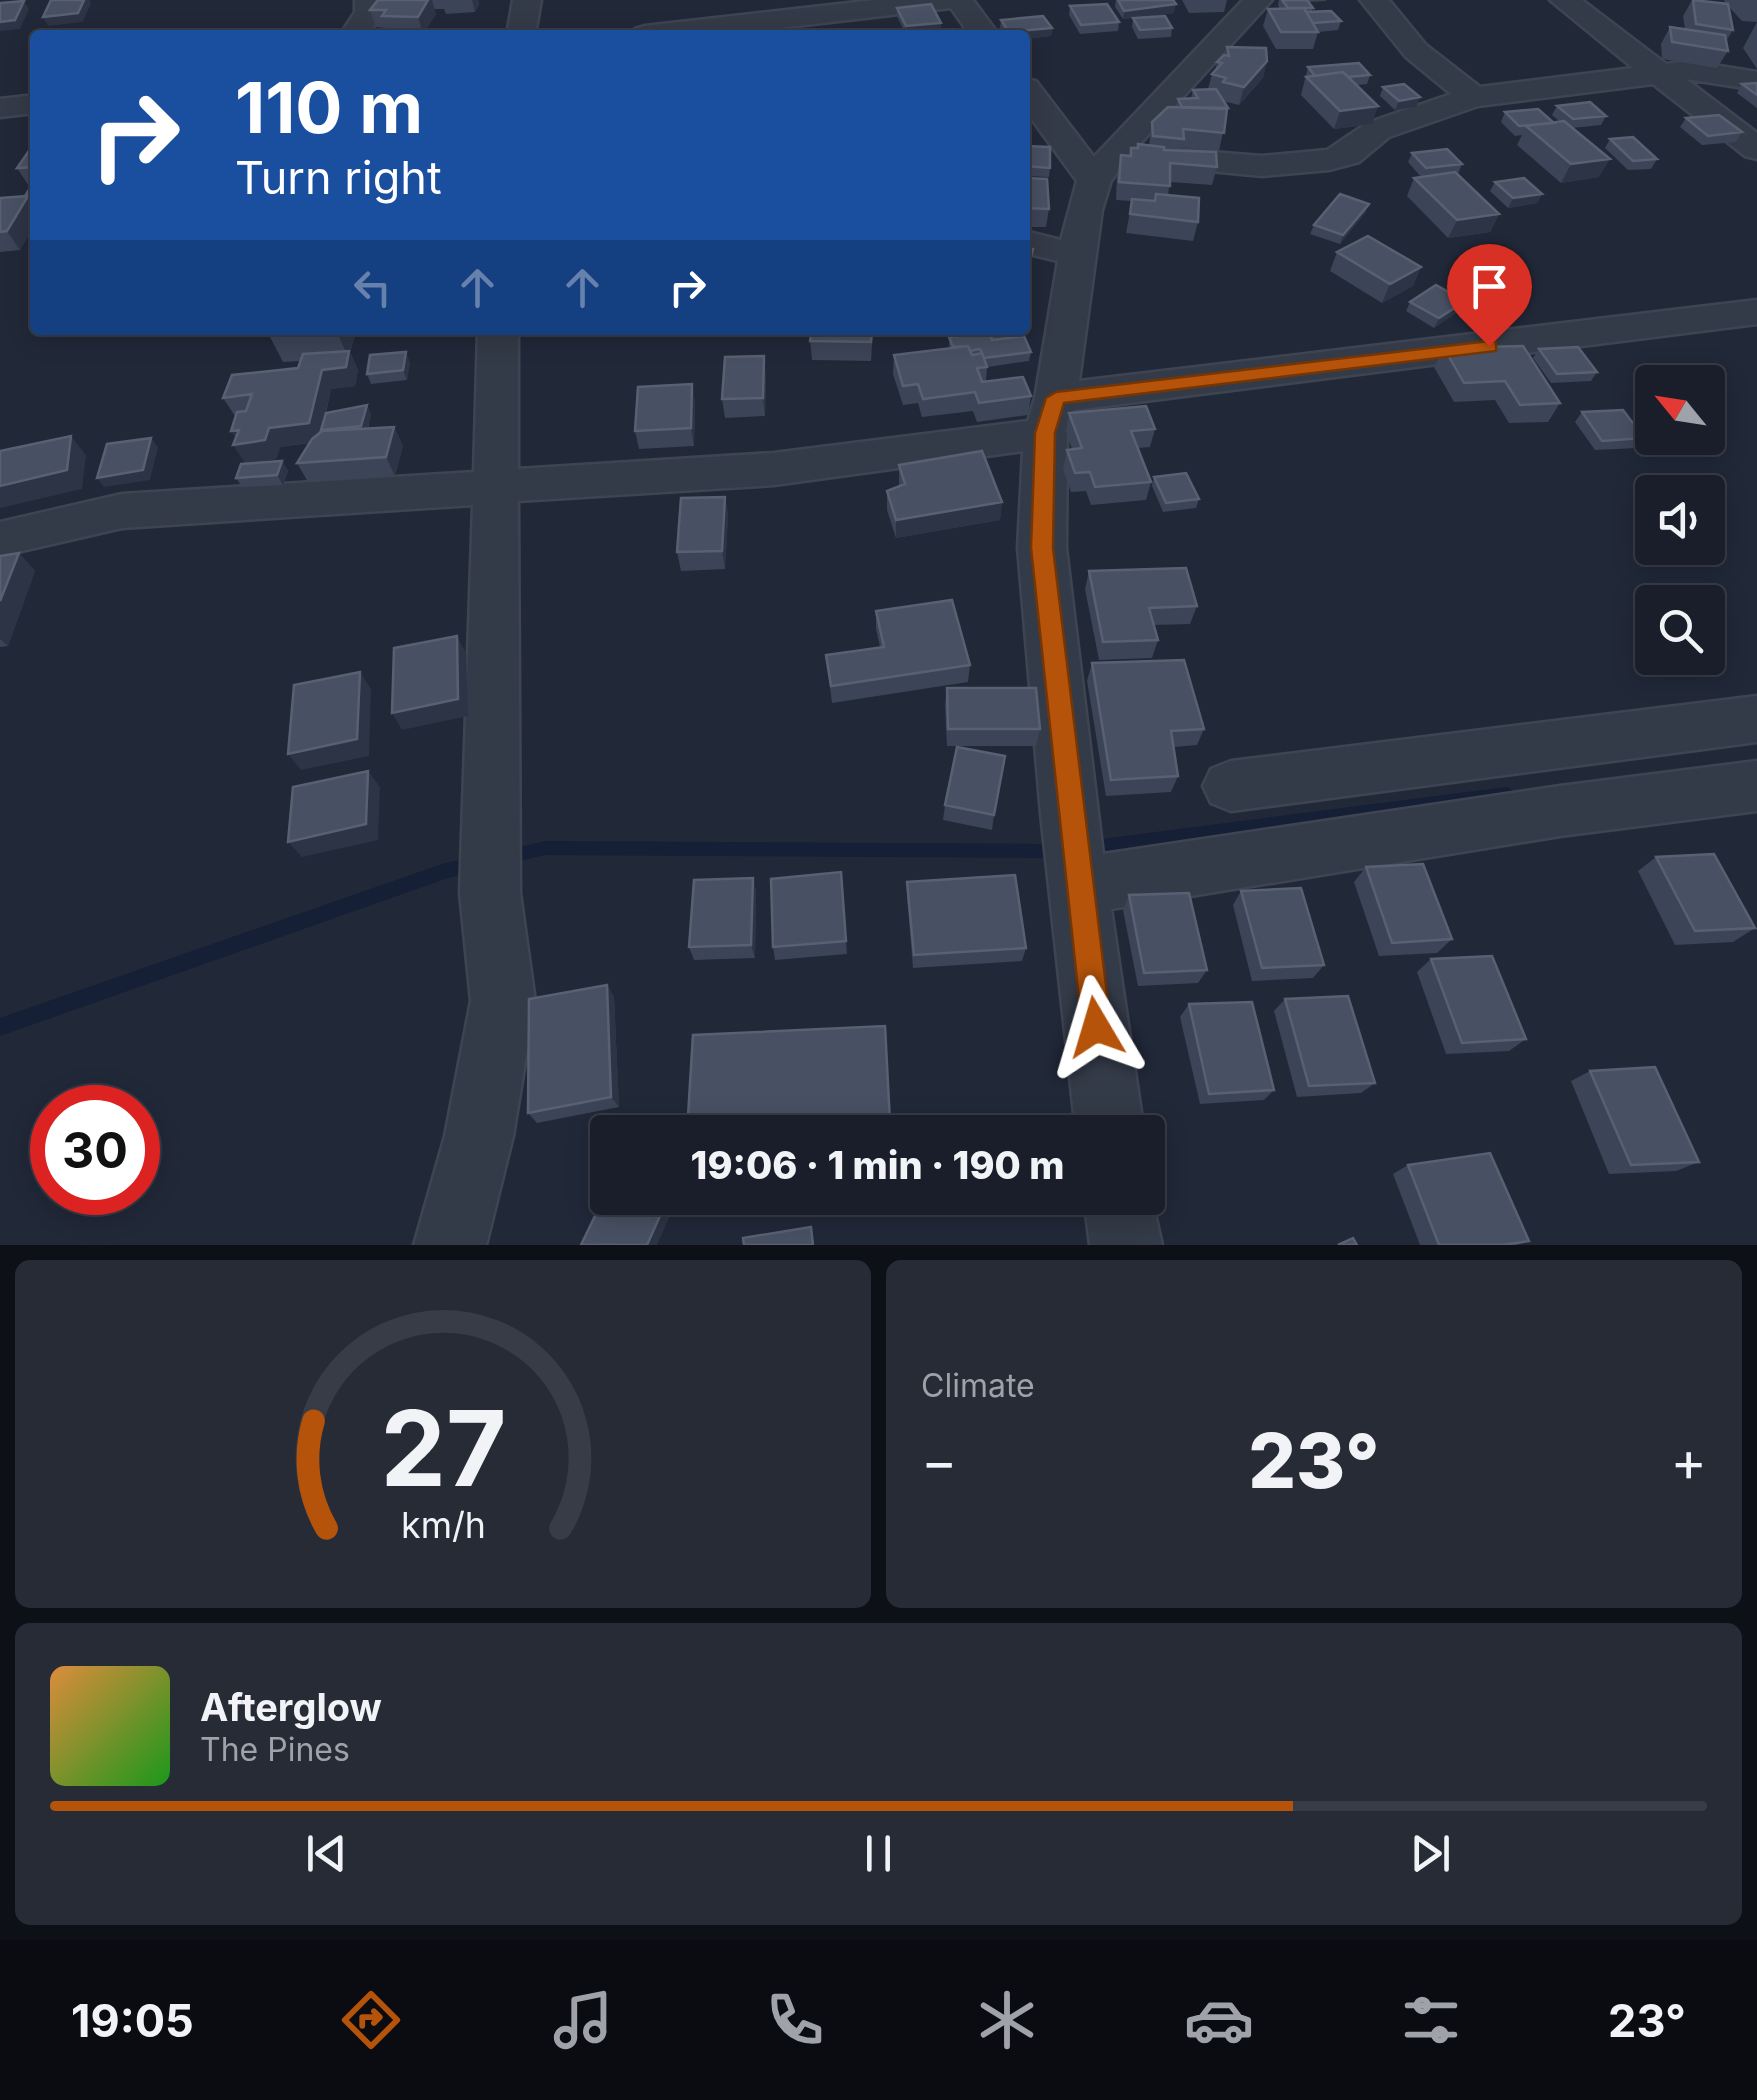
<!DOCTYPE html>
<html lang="en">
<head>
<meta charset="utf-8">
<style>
	body { margin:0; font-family:Inter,sans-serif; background:#262b36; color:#f1f3f6; height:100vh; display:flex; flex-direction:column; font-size:38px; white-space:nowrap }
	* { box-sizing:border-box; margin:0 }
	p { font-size:32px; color:#9fa2a8 }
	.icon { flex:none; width:55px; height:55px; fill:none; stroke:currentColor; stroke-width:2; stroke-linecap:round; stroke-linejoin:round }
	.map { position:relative; height:1245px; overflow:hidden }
	.drawer { display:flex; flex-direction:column; gap:15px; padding:15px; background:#0e1017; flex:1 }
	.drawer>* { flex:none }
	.guide { position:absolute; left:30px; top:30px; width:1000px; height:305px; border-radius:10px; box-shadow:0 5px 25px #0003,0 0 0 2px #373c47; background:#1a4fa0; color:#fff; overflow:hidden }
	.needle { width:65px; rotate:300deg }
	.controls { position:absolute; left:1635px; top:365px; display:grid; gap:20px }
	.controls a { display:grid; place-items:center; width:90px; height:90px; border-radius:10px; background:#191e2a; box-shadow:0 5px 25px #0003,0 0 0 2px #373c47; font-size:50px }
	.speed { position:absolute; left:30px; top:1085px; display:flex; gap:20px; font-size:50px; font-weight:700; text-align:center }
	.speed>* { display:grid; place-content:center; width:130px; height:130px; border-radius:50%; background:#191e2a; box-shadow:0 5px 25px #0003,0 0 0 2px #373c47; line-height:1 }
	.speed .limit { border:15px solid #d22; background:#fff; color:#111 }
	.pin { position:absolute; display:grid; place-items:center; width:85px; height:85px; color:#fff; margin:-102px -42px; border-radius:50% 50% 50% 0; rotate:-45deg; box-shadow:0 0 10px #0007 }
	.pin .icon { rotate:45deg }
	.me { position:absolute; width:110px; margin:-55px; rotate:353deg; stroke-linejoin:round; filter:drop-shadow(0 0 8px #0008) }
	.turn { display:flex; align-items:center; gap:35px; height:210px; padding:0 40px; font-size:45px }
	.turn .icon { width:130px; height:130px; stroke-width:2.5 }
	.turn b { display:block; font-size:70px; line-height:85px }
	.lanes { display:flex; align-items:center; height:95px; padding:0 40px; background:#0003; justify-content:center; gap:50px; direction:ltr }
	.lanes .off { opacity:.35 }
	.big { font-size:75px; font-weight:800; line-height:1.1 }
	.drawer .card { flex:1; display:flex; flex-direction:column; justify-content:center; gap:15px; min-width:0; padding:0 35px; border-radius:15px; background:#262b36 }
	.drawer .dial { align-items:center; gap:0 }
	.dial svg { height:260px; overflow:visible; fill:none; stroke:#373c47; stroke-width:7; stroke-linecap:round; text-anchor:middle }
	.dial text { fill:#f1f3f6; stroke:none }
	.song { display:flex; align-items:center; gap:30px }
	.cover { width:120px; height:120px; border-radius:15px; background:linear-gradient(135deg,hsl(30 70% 55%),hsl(120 70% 35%)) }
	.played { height:10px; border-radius:5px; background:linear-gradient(90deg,#b45309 75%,#373c47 75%) }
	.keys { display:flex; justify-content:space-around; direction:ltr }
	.heat { display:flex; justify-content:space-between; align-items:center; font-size:55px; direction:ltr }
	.drawer .tiles { flex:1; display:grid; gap:15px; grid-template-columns:1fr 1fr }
	.card:last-child { grid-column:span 2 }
	.trip { position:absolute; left:590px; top:1115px; width:575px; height:100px; border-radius:10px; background:#191e2a; box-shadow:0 5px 25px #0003,0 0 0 2px #373c47; font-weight:800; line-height:100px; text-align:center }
	.menu { display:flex; height:160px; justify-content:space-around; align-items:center; background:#0a0c11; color:#9fa2a8 }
	.menu .icon { width:70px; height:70px }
	.menu .on { color:#b45309 }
	.menu b { font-size:45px; color:#f1f3f6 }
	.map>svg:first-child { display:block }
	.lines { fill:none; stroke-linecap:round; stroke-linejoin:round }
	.stream { fill:#151f35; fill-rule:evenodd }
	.minor-casing { stroke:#3e4452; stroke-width:5 }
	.minor { fill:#343b48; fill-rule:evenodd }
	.wall { fill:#3c4457 }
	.shaded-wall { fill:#2c3446 }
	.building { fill:#485163; stroke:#586072; stroke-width:2.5 }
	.route { fill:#b45309; stroke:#753606; stroke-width:2.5 }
</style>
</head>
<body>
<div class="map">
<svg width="1757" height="1245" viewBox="0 0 1757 1245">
	<rect width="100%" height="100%" fill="#212838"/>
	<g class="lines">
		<path class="stream" d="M1506,787L1511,789L1514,794L1511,799L1506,801L1086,855L1080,853L1078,848L1080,843L1086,841Z
			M545,841L1060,844L1066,846L1068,851L1066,856L1060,858L545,855L503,865L497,863L495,858L497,853L503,851Z
			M477,857L483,859L485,864L483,869L445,879L0,1036V1018L445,863Z"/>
		<g class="minor-casing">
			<path id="minor" d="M355,0H383V12L368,35H340L355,12Z
				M513,0H541L535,35H507Z
				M875,0H973L999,35H970L951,8L719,35H631L635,29L645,26Z
				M1243,0H1272L1126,159L1111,181L1102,210L1079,381L1757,300V324L1074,410L1067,433L1066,548L1103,854L1560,786L1757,761V811L1560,836L1111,909L1144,1132H1076L1041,814L1018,548L1023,451L774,485L518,501L520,893L535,1001L513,1136L486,1245H414L445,1136L471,1001L460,893L473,505L122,528L0,556V522L122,494L474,472L478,330H518V469L774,453L1028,421L1035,398L1058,261L1025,253V231L1061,240L1077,181L1025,110V79L1036,81L1094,157Z
				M1360,0H1389L1426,45L1480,87L1633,68L1550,0H1582L1666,64L1689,61L1757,72V90L1686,79L1757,133V159L1745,156L1653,84L1478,106L1389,137L1359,162L1329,170L1262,176L1137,164L1132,157L1137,150L1149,147L1262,156L1327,150L1367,123L1451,94L1406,57Z
				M35,95V113L0,117V99Z
				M1757,696V742L1231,811L1211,803L1203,786L1211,769L1231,761Z
				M1148,1182L1162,1245H1090L1084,1198H1148Z"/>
		</g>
		<use href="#minor" class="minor"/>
	</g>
	<path class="wall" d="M378,0H478L479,4L475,12L446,14L444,9H434L436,14L423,34L388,33L386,28L376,27L370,10Z
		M1116,0H1173L1174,13L1135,18L1172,28L1171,37L1138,39L1132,27L1133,18L1123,19L1115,7Z
		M1182,0H1227L1224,12L1189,13Z
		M1279,0H1326V1L1308,2L1313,8L1311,12L1341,21L1338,30L1318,32L1313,49H1276L1263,26L1268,9H1280L1278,5Z
		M1692,0L1726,4L1724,0H1757V22L1742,21L1729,7L1733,30L1726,41L1728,51L1717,68L1662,59L1661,44L1670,27L1685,29L1683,16Z
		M1070,6L1119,22L1118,31L1080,34L1069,15Z
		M897,8L941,23L940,32L906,35L897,16Z
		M1001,20L1052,28L1051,36L1025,39V35H1004L1000,29Z
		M1757,22V69L1743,48Z
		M1227,47L1267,61L1263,78L1239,105L1223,101L1228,108L1219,151L1182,147L1181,151L1217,167L1212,185L1170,182L1168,195L1198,222L1193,241L1126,233L1132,201L1116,200L1117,173L1121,155L1129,156L1131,148H1137L1149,145L1152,122L1176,107L1178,99L1191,98L1193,90L1208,89L1212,74L1215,71L1217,62L1225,55Z
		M1308,67L1370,75L1367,84L1357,85L1372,124L1334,129L1301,95Z
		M1757,83V108L1737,93L1742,84Z
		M1383,87L1420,97L1416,107L1395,110L1380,96Z
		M1557,106L1606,116L1601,125L1572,128L1599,177L1561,183L1517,145L1522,135L1515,136L1501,122L1505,112L1553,123L1560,122L1552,115Z
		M1686,118L1742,132L1736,142L1702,145L1680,127Z
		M1610,139L1657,159L1651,169L1628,170L1605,148Z
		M35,142V224L20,250L0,252V198L25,196L31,186H29L17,168Z
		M1025,146L1050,168L1049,177L1025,176Z
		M1412,153L1462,164L1458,174L1499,214L1490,232L1448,238L1407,196L1414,178L1421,177L1408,162Z
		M1025,178L1049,209L1046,227H1025Z
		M1495,182L1542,194L1537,203L1508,208L1490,191Z
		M1369,204L1365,213L1340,244L1310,234L1314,225Z
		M1337,252L1421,267L1413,286L1382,303L1330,271Z
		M1465,301L1460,310L1434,328L1406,311L1410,302Z
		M271,330H357L350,352L358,370L355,386L331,389L326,413L367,405L371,414L368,429L394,427L403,446L395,476L308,482L297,463L310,443L280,447L276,459L245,463L236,438L235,416L223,398L298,368L301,361L283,362L269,335Z
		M873,330L871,361L812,360L810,341Z
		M942,330H1024L1023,336L1031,352L1029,361L987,367L986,381L1031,396L1028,415L977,422L973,411L922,417L918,403L903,405L893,374L894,355L949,348V337H941Z
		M1444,348L1560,403L1548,422L1509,423L1495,400L1454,402L1434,367Z
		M1539,349L1597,372L1591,381L1551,383L1533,358Z
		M410,362L407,380L371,384L367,374Z
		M766,374L765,416L725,418L722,399Z
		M692,384L695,403L694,446L639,449L635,431Z
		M1582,412L1644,438L1637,448L1595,450L1575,422Z
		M1069,413L1155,429L1150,447L1138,448L1151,482L1146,500L1091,505L1086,491L1071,492L1063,469L1067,450L1072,449L1066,432Z
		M282,461L288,471L283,485L242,487L236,478Z
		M899,465L1002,502L1000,520L896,538L887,510V491L899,486Z
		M1154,477L1199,499L1196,508L1163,512L1152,486Z
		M725,497L728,515L725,569L681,571L677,552Z
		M19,553L35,571L8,646L0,647V556Z
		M1089,571L1197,606L1190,624L1154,625L1158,640L1152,658L1099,660L1085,589Z
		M876,611L970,665L968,682L832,703L826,655L880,647L876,629Z
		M1092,663L1204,729L1197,745L1174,747L1178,776L1171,792L1106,796L1087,681Z
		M947,688L1040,729L1036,746H947L945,705Z
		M945,805L994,815L992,830L943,820Z
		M1656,857L1755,928L1733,942L1675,945L1638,871Z
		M1366,867L1452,939L1437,953L1379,956L1354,882Z
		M841,872L847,954L775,960L773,947Z
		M753,878L756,892L755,958L694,960L689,947Z
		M907,882L1026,948L1022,961L913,968L907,896Z
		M1241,891L1324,965L1313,978L1252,981L1233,905Z
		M1129,895L1207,970L1198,983L1138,986L1123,910Z
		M1431,959L1526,1039L1509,1051L1446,1054L1417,972Z
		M607,985L614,997L619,1107L537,1123L528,1113Z
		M1285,999L1375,1083L1361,1093L1297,1097L1274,1011Z
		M1189,1004L1274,1090L1264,1100L1200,1104L1180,1017Z
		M693,1035L890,1122V1132H687Z
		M1590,1071L1699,1162L1676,1171L1609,1174L1571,1081Z
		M1408,1165L1529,1241L1517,1245H1420L1393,1174Z"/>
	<path class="shaded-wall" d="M84,0H89L91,3L83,22L48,26L43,17Z
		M428,0H432L436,14L423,34L418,17Z
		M472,0H478L479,4L475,12Z
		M24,1L29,9L20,29L0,31V22Z
		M1176,4L1174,13L1123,19L1124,11Z
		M941,23L940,32L906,35V26Z
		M1052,28L1051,36L1025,39V35H1008L1009,32Z
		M1267,61L1263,78L1239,105L1244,87Z
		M1420,97L1416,107L1395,110L1399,101Z
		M1378,106L1372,124L1334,129L1340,111Z
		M1610,159L1599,177L1561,183L1571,164Z
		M1542,194L1537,203L1508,208L1513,198Z
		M28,196L35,206V224L20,250L7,231Z
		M1369,204L1365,213L1340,244L1343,235Z
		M1499,214L1490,232L1448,238L1457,220Z
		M1033,249L1030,267L1025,288V278Z
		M1421,267L1413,286L1382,303L1390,284Z
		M1465,301L1460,310L1434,328L1439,318Z
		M336,330H357L350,352L358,370L355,386L331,389L319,441L280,447L276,459L245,463L233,445L239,444L231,431L269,428L322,370L348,357Z
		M406,352L410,362L407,380L403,370Z
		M764,356L766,374L765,416L763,398Z
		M692,384L695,403L694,446L691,428Z
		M367,405L371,414L366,436L361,426Z
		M394,427L403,446L395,476L386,457Z
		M71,436L86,455L82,489L0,508V486Z
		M151,438L158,447L150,480L104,487L97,478Z
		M282,461L288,471L283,485L277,475Z
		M725,497L728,515L725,569L722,551Z
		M1002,502L1000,520L896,538V520Z
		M19,553L35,571L8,646L0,639V601Z
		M457,636L466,653L468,716L402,730L392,713Z
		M360,672L371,689L369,756L301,770L288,754Z
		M368,771L380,787L378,840L302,857L288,842Z
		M753,878L756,892L755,958L751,945Z
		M607,985L614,997L619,1107L611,1097Z
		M668,1198H678L657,1245H647Z"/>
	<path class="building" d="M51,0H84L78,13L43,17Z
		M378,0H428L418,17L382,16L386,10H370Z
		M1118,0H1173L1176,4L1124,11Z
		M1282,0H1307L1313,8H1288Z
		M1693,0L1728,4L1733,30L1696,24Z
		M24,1L15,20L0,22V3Z
		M931,4L941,23L906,26L897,8Z
		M1107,4L1119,22L1081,25L1070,6Z
		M1304,8L1318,32H1281L1268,9Z
		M1331,11L1341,21L1313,23L1306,12Z
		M1043,16L1052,28L1009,32L1001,20Z
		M1165,16L1172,28L1140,30L1133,18Z
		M1670,27L1725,35L1728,51L1672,42Z
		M1227,47L1266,48L1267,61L1244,87L1223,82L1226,78L1212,74L1222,63L1217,62L1224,55L1229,56Z
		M1359,63L1370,75L1348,77L1343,72L1315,76L1308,67Z
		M1343,72L1378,106L1340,111L1306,77Z
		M1757,83V95L1742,84Z
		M1404,84L1420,97L1399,101L1383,87Z
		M1216,89L1228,108L1182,107L1178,99L1198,98L1193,90Z
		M1590,102L1606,116L1573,119L1557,106Z
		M1168,107L1227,109L1224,133L1183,129L1184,139L1153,136L1152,122Z
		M1538,109L1554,123L1519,126L1505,112Z
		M1719,115L1742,132L1708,136L1686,118Z
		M1564,121L1610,159L1571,164L1526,126Z
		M1633,137L1657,159L1633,161L1610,139Z
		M35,142V167L17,168Z
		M1138,144L1164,147V150L1216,152L1217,167L1170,163V186L1119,182L1121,155L1131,156V148H1138Z
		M1025,146L1050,147V168L1025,166Z
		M1447,149L1462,164L1426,168L1412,153Z
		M1455,172L1499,214L1457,220L1414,178Z
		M1025,178L1047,179L1049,209L1025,208Z
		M1524,178L1542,194L1513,198L1495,182Z
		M34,182L35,200L31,201L28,196H25Z
		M1156,194L1199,198L1198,222L1130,214L1132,199L1155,201Z
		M1340,194L1369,204L1343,235L1314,225Z
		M28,196L7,231L0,232V198Z
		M1368,236L1421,267L1390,284L1337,252Z
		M1025,248L1033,249L1025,278Z
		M1436,285L1465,301L1439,318L1410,302Z
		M271,330H336L269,335Z
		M812,330H872L871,342L810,341Z
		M990,332L992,340L1024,336L1031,352L984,358L980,349L970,351L968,346L953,347L949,337Z
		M968,346L972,355L982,353L987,367L977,368L982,382L1023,377L1031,396L979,403L975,392L923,399L918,384L903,386L894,355Z
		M1523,346L1560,403L1520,405L1505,381L1464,383L1444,348Z
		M1578,347L1597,372L1557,374L1539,349Z
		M349,351L346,367L322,370L309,423L269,428L265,440L233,445L239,430L231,431L237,412L246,411L252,394L223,398L232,375L298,368L303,354Z
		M406,352L403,370L367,374L370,355Z
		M764,356L763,398L722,399L725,357Z
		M692,384L691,428L635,431L638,387Z
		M367,405L361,426L321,430L326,413Z
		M1146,406L1155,429L1131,431L1151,482L1095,487L1090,472L1075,473L1067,450L1082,448L1069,413Z
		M1623,410L1644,438L1602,441L1582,412Z
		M394,427L386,457L297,463L312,439L322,431Z
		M71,436L67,470L0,486V451Z
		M151,438L143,470L97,478L107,444Z
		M982,451L1002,502L896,520L887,491L905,484L899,465Z
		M282,461L277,475L236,478L241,464Z
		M1186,473L1199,499L1166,503L1154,477Z
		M725,497L722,551L677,552L681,498Z
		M19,553L0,601V556Z
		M1186,568L1197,606L1149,608L1158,640L1103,642L1089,571Z
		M952,600L970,665L831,686L826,655L884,647L876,611Z
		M457,636L458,699L392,713L394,648Z
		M1184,660L1204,729L1171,731L1178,776L1111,780L1092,663Z
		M360,672L357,739L288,754L294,685Z
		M947,688H1036L1040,729H948Z
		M957,747L1005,756L994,815L945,805Z
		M368,771L366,824L288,842L293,787Z
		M1714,854L1755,928L1695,931L1656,857Z
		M1423,864L1452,939L1392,943L1366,867Z
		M841,872L846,941L773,947L771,879Z
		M1015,875L1026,948L914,955L907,882Z
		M753,878L751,945L689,947L694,880Z
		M1301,888L1324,965L1262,968L1241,891Z
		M1189,893L1207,970L1144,973L1129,895Z
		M1492,956L1526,1039L1462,1043L1431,959Z
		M607,985L611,1097L528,1113L529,999Z
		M1348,996L1375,1083L1309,1086L1285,999Z
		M1252,1002L1274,1090L1209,1094L1189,1004Z
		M885,1026L890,1122L687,1132L693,1035Z
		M1655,1067L1699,1162L1631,1165L1590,1071Z
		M1490,1153L1529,1241L1502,1245H1439L1408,1165Z
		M608,1189V1198H668L647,1245H581Z
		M811,1227L813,1245H744L743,1238Z
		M1353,1238L1357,1245H1338Z"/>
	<path class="route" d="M1489,341L1496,342V351L1064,403L1055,433L1053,548L1111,1027L1107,1037L1096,1041L1086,1037L1082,1027L1031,548L1035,433L1046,398L1056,392Z"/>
</svg>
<div class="controls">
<a><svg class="needle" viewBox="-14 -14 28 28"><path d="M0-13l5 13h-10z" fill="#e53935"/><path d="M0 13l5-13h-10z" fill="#9fa2a8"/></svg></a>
<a><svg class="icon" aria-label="sound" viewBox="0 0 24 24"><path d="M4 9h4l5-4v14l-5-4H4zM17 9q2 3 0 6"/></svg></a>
<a><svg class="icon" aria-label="search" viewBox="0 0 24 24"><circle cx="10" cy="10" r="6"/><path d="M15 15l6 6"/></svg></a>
</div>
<div class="speed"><div class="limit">30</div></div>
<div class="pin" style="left:1489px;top:346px;background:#d93025"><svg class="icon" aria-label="arrive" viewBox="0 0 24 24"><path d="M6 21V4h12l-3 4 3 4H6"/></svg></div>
<svg class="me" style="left:1096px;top:1027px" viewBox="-20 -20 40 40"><path d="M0-17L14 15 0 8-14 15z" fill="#b45309" stroke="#fff" stroke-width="4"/></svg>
<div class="trip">19:06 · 1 min · 190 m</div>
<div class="guide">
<div class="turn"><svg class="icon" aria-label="right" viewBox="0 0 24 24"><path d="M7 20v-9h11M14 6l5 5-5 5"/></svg><div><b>110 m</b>Turn right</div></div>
<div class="lanes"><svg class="icon off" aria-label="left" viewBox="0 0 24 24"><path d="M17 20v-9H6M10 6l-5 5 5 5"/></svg><svg class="icon off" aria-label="ahead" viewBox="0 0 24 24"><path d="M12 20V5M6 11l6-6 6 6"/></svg><svg class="icon off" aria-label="ahead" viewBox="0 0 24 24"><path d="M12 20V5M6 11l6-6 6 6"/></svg><svg class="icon" aria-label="right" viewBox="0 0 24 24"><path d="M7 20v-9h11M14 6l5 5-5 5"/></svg></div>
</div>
</div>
<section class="drawer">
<div class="tiles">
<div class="card dial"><svg viewBox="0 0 100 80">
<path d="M14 69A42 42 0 1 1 86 69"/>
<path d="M14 69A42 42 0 0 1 10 36" stroke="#b45309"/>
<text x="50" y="56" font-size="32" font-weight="700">27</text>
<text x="50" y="72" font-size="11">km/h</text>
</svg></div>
<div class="card"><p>Climate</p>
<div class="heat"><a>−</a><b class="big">23°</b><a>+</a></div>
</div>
<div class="card">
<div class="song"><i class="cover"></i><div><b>Afterglow</b><p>The Pines</p></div></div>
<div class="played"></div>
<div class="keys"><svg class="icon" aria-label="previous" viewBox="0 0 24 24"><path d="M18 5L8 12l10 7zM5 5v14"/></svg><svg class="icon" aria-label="pause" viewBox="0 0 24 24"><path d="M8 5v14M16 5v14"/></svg><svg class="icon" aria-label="next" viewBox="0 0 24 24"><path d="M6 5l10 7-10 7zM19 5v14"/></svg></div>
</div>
</div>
</section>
<nav class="menu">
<b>19:05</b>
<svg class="icon on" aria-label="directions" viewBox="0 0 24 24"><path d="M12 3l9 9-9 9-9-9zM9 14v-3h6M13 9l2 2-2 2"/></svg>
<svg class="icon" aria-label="music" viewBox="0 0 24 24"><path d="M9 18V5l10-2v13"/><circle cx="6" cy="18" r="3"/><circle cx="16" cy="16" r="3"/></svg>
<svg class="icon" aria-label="phone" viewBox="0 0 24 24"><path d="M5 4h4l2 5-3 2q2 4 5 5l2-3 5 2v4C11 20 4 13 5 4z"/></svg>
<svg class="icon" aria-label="climate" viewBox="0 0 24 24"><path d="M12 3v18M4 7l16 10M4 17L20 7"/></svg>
<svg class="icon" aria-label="car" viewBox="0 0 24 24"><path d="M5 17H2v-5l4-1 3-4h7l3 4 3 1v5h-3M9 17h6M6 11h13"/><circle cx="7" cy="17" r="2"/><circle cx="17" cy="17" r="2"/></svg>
<svg class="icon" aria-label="filters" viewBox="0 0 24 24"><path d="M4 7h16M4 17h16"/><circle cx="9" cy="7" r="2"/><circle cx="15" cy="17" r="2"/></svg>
<b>23°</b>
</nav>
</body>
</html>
